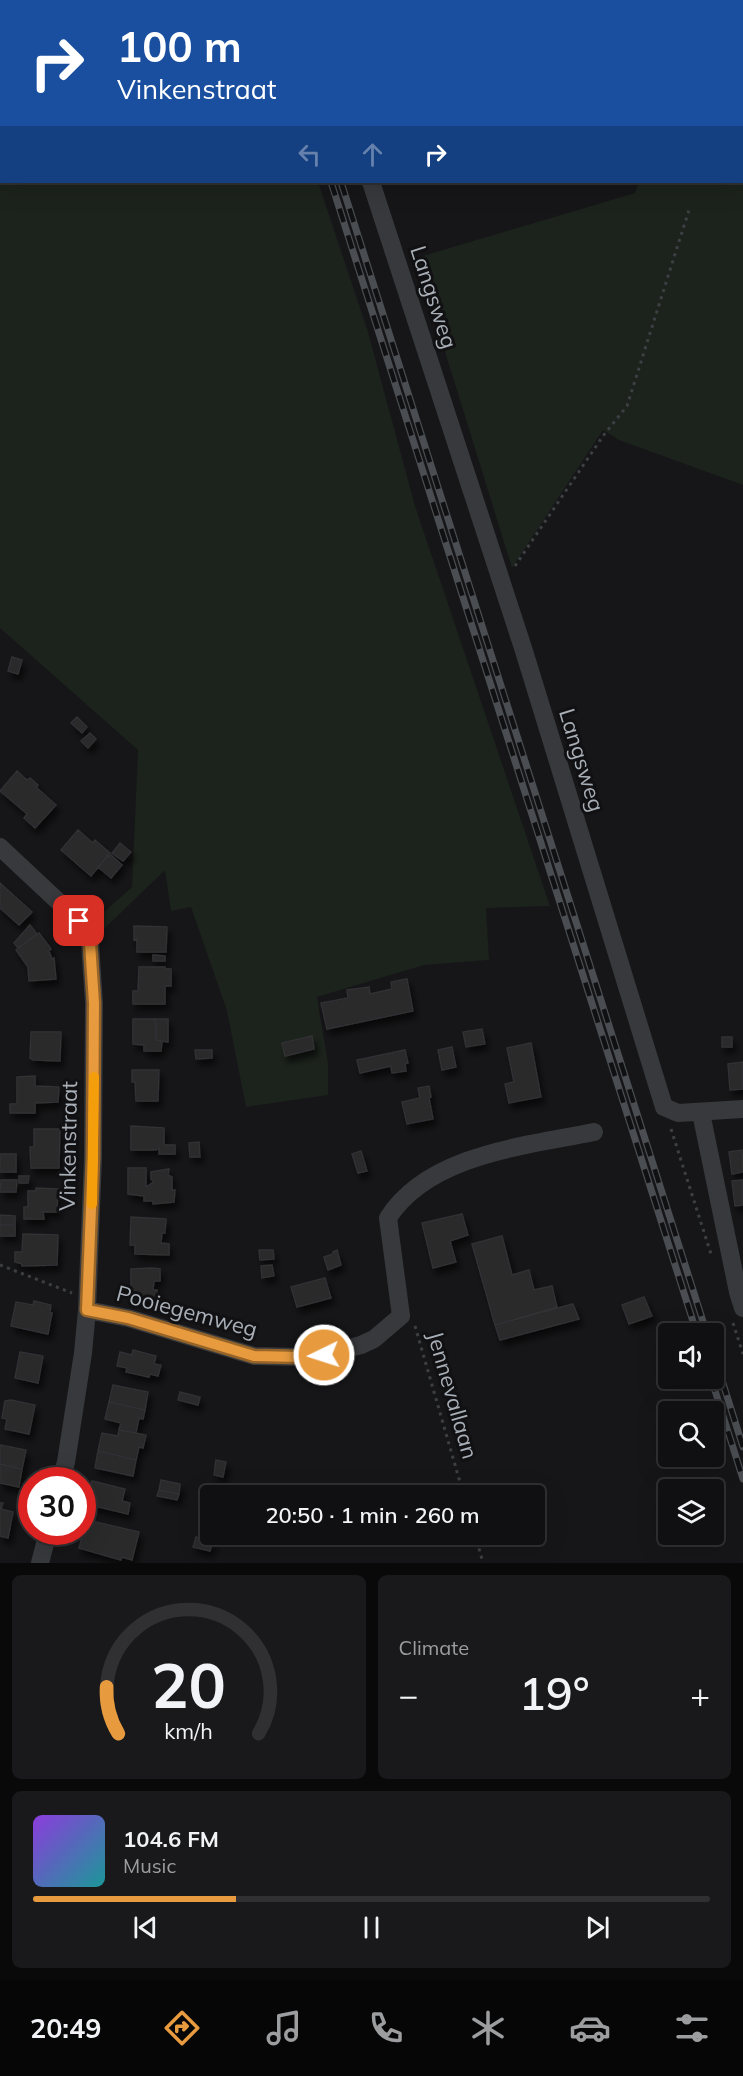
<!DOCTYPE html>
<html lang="en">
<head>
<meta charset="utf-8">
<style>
	body { margin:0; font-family:Mulish,sans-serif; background:#19191b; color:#f1f3f6; height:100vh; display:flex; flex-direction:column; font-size:22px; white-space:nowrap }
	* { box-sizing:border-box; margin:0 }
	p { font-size:20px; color:#9c9d9f }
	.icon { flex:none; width:33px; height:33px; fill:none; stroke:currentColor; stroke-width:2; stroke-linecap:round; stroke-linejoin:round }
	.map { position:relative; height:1563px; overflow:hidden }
	.panel { display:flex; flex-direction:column; gap:12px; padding:12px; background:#09090a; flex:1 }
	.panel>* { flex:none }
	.hud { position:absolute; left:0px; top:0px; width:744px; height:183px; box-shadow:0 6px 24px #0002,0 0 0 2px #303032; background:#1a4fa0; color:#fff; overflow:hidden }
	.tools { position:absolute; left:658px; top:1323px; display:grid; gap:12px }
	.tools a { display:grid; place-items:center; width:66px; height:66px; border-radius:6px; background:#101012; box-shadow:0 6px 24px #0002,0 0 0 2px #303032; font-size:30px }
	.speed { position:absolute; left:18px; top:1467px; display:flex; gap:12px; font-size:30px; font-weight:700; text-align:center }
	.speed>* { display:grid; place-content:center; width:78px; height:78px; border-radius:50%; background:#101012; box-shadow:0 6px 24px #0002,0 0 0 2px #303032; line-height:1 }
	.speed .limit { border:9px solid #d22; background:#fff; color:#111 }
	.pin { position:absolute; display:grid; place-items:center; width:51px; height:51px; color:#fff; margin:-26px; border-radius:12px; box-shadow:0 3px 9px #0006 }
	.me { position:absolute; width:66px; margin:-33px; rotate:266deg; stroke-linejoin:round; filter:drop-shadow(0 0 4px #0008) }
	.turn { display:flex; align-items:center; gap:21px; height:126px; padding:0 18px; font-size:27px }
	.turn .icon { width:78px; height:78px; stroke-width:2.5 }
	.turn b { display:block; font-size:42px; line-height:51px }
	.lanes { display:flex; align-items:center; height:57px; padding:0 18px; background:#0003; justify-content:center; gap:30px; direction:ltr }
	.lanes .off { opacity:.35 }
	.big { font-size:45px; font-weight:600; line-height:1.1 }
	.panel .card { flex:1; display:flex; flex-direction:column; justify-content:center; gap:9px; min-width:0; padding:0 21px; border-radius:9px; background:#19191b }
	.panel .dial { align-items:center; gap:0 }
	.dial svg { height:156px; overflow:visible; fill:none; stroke:#303032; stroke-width:7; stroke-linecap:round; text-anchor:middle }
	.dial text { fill:#f1f3f6; stroke:none }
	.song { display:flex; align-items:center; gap:18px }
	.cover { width:72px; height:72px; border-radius:9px; background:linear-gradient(135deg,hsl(270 70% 55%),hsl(180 70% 35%)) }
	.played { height:6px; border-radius:3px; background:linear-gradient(90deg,#e79a3e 30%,#303032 30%) }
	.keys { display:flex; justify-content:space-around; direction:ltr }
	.heat { display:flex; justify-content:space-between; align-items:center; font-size:33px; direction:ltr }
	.panel .tiles { flex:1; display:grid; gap:12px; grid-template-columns:1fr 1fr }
	.card:last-child { grid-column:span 2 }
	.trip { position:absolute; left:200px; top:1485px; width:345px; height:60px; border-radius:6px; background:#101012; box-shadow:0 6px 24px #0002,0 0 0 2px #303032; font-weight:600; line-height:60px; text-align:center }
	.dock { display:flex; height:96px; justify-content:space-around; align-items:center; background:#060607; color:#9c9d9f }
	.dock .icon { width:42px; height:42px }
	.dock .selected { color:#e79a3e }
	.dock b { font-size:27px; color:#f1f3f6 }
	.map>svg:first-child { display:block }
	.green { fill:#1c221c }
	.building { fill:#29292c; stroke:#303033; stroke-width:1.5; filter:url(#shadow) }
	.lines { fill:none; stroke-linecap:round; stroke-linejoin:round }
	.path { stroke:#3d4043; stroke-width:3; stroke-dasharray:3 4.5; stroke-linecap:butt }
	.minor { stroke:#37393c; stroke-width:18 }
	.rail-casing { stroke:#4a4d51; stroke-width:7 }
	.rail { stroke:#111113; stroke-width:4.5; stroke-dasharray:14; stroke-linecap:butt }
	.route-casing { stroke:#966428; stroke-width:15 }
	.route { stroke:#e79a3e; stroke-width:10 }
	.slow { stroke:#f59e0b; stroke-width:10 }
	.labels { text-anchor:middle; stroke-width:6; stroke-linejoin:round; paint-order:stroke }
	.street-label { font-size:22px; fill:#a9afb7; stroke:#111113 }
</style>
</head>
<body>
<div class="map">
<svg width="743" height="1563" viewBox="0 0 743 1563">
	<defs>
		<filter id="shadow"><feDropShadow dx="3.5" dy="6" stdDeviation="3" flood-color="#0009"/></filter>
	</defs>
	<rect width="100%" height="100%" fill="#161618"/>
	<path class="green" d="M0,0H261L262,1L2,2V182H318L368,332L415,506L550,906L486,908L489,960L424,965L317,997L328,1063V1095L246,1107L227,1011L191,907L171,911L165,870L104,929L95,920L132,887L138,750L0,628Z
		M331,0H566L565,2Z
		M702,0H743V485L619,440L603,430L512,568L416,258L635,193L639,182H742V2L701,1Z"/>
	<path class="building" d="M12,657L22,660L18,674L8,671Z
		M77,717L87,727L82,733L71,723Z
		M90,733L96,739L88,748L81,741Z
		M17,771L27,780L30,778L38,785L36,787L56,805L35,828L24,818L27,814L0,791Z
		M78,830L93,843L95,840L110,853L91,876L61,850Z
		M120,843L131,852L123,861L112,853Z
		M108,855L109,857L111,855L122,865L111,878L98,867Z
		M0,883L32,912L19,925L0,908Z
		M30,925L37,934L18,948L14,943Z
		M134,926L167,927L166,952H137V939L134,940Z
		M39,933L51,949L49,951L52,959L54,958L56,979L29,981L28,967L16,950Z
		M153,955L165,956V961H153Z
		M139,967H165V969H171V986H165V1004H133V991H138Z
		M407,979L413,1011L327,1029L321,1003L348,998L347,990L369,987L370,994L392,989L391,982Z
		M133,1019H153L156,1022V1040L162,1041L161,1051H144V1045L133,1044Z
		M153,1019H168V1042L156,1040V1022Z
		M482,1029L485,1044L466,1047L463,1032Z
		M31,1032H61L60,1061L33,1060L30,1058Z
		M312,1036L314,1049L285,1056L282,1043Z
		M722,1037H732V1047H722Z
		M531,1043L541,1097L509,1103L505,1084L514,1082L507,1048Z
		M452,1047L456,1067L442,1070L438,1050Z
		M195,1050H212V1058L196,1059Z
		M405,1050L408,1063L405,1064L406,1071L392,1073L391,1066L360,1073L357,1060Z
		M743,1062V1089L730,1090L728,1064Z
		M132,1070H159L158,1101H136L135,1082H132Z
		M35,1076V1086L59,1087L58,1102L35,1103V1113H10V1104H17V1077Z
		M429,1086L431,1097L429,1098L433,1119L407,1124L402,1102L420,1098L418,1088Z
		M131,1126L164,1128V1145H175V1154H159V1148L156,1150H131Z
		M34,1129H60L59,1168H31L30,1147H34Z
		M199,1142L200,1157H190L189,1143Z
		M742,1150L743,1172L732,1174L729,1152Z
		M361,1151L367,1171L358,1173L352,1154Z
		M0,1154H16V1172H0Z
		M128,1168H146V1187L154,1182L151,1179V1172L169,1169L168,1175L172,1177V1190H175L174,1202L153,1204V1201H144V1196L128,1194Z
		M19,1176H29L28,1183H19Z
		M1,1180H17L16,1192H0Z
		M743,1180V1205L735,1206L732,1181Z
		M36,1188L58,1189L57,1212H43L44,1219H24V1207H28V1191H36Z
		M462,1214L468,1235L450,1241L456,1262L433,1268L422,1223Z
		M0,1215L15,1216V1225H0Z
		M131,1217L166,1219L165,1233H162L161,1243L169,1244V1255L135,1254V1245H130Z
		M0,1225H15V1236H0Z
		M23,1234L58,1235L57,1265L22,1266V1264L15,1262V1252H22Z
		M502,1236L512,1275L529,1270L534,1290L552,1286L557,1307L495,1325L472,1244Z
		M259,1250H273L274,1259L260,1260Z
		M337,1250L341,1265L328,1270L324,1257L333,1254V1252Z
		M272,1265L274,1276L262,1278L261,1266Z
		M152,1268L160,1269V1281H154L153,1290H157V1300L134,1299V1291H131V1269Z
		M325,1278L331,1298L297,1307L291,1287Z
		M644,1297L652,1316L629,1324L622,1305Z
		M34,1301L51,1305L50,1313H52L48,1334L11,1326L16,1302L33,1305Z
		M573,1304L579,1319L500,1340L495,1325Z
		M133,1350L156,1356L154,1364L161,1365L158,1376L150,1374L149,1377L126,1372L127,1368L117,1366L120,1352L132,1355Z
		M20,1352L43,1356L38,1383L15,1378Z
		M113,1385L148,1392L145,1410L109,1402Z
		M180,1392L200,1397L198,1405L178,1400Z
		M11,1400L35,1405L29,1434L5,1429L7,1419L2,1418L5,1401Z
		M109,1402L145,1410L143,1419L139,1418L136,1433L119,1430L121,1423L105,1419Z
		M119,1430L146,1435L143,1448L139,1447L136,1460L98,1451L102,1433L118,1436Z
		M0,1445L26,1450L22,1469L0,1464Z
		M98,1451L136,1460L133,1476L95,1468Z
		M216,1460L226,1462L223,1477L214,1475Z
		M0,1464L22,1469L19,1487L0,1483Z
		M161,1480L180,1484L179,1494L159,1490Z
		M92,1481L125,1489L122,1501L130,1503L128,1514L86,1504Z
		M159,1490L179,1494L177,1500L157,1496Z
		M0,1503H3L1,1509L13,1512L8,1538L0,1536Z
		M87,1520L139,1532L132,1560L122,1557L121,1560L79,1548Z
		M196,1537L213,1542L210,1551L193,1547Z"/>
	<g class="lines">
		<path class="path" d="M515,566L603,436L627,406L689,210
			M671,1129L711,1254
			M0,1265L72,1293
			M733,1323L743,1354
			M415,1326L464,1496
			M475,1534L483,1563"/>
		<path class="minor" d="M312,0V2
			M371,182L524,651L664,1107L678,1113L743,1109
			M0,847L79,921L90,943L94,1003L93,1158L87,1310L83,1353L66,1462L61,1480
			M701,1113L738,1292L743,1308
			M87,1310L128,1318L254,1356L301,1357L324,1355L361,1345L374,1339L401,1316L388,1218C429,1154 526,1146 594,1132
			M40,1563L48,1532"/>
		<g class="rail-casing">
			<path id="rail" d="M274,0V2
				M284,0V2
				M331,182L697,1334
				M341,182L707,1334
				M714,1355L743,1447
				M711,1378L743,1479"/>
		</g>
		<use href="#rail" class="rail"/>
	</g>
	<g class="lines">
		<g class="route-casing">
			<path id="route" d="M79,921L90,943L94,1003L93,1158L87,1310L128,1318L254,1356L301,1357L324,1355"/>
		</g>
		<use href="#route" class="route"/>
		<path class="slow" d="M92,1204L94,1077"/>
	</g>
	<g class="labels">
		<g class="street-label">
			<text transform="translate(434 297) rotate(72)" y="8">Langsweg</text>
			<text transform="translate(582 760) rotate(73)" y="8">Langsweg</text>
			<text transform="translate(68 1146) rotate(-89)" y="8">Vinkenstraat</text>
			<text transform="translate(187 1311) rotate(15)" y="8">Pooiegemweg</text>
			<text transform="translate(453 1395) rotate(74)" y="8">Jennevallaan</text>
		</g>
	</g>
</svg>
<div class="tools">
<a><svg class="icon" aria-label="sound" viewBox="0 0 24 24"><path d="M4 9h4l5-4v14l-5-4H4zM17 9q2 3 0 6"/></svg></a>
<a><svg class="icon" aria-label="search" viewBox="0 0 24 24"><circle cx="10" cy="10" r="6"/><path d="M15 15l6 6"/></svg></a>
<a><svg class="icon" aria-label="layers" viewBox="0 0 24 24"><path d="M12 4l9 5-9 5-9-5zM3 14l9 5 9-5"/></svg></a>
</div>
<div class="speed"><div class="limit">30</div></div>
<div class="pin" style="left:79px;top:921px;background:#d93025"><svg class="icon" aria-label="arrive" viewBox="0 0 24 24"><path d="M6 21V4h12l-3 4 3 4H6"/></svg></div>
<svg class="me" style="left:324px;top:1355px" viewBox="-20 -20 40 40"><circle r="17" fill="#e79a3e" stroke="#fff" stroke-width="3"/><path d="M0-11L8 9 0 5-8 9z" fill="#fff"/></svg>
<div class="trip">20:50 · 1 min · 260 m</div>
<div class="hud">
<div class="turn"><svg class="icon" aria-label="right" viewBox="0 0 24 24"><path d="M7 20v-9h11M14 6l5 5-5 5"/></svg><div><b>100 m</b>Vinkenstraat</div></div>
<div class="lanes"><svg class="icon off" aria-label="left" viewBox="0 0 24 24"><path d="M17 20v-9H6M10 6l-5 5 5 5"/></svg><svg class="icon off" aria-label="ahead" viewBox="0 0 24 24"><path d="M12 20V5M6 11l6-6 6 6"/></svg><svg class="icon" aria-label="right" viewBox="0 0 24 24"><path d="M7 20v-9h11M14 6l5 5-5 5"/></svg></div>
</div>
</div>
<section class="panel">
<div class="tiles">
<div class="card dial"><svg viewBox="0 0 100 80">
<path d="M14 69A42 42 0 1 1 86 69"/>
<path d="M14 69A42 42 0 0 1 8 45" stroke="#e79a3e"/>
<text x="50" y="56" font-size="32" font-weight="700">20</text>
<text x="50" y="72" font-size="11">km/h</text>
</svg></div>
<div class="card"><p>Climate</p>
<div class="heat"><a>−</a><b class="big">19°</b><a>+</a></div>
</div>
<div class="card">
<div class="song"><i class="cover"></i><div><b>104.6 FM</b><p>Music</p></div></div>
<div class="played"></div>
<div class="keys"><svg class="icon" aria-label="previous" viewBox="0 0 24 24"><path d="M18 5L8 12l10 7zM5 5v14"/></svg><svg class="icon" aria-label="pause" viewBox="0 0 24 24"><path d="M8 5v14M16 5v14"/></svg><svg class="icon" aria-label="next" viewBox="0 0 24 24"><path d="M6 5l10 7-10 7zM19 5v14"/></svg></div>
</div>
</div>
</section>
<nav class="dock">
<b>20:49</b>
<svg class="icon selected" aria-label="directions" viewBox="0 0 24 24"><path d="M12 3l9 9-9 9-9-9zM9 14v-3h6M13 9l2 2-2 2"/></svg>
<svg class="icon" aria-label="music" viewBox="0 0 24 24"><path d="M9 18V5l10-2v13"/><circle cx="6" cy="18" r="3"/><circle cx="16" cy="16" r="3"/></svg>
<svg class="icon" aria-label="phone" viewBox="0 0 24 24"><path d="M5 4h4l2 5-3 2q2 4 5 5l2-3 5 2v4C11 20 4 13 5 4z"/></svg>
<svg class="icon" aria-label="climate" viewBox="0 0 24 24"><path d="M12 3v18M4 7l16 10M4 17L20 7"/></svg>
<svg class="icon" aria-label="car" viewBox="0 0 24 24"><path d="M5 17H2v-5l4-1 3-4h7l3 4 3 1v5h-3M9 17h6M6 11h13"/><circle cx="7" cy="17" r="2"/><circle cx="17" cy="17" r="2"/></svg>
<svg class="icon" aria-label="filters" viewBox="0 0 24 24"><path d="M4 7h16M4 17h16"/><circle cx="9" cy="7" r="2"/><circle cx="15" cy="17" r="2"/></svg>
</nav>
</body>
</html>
